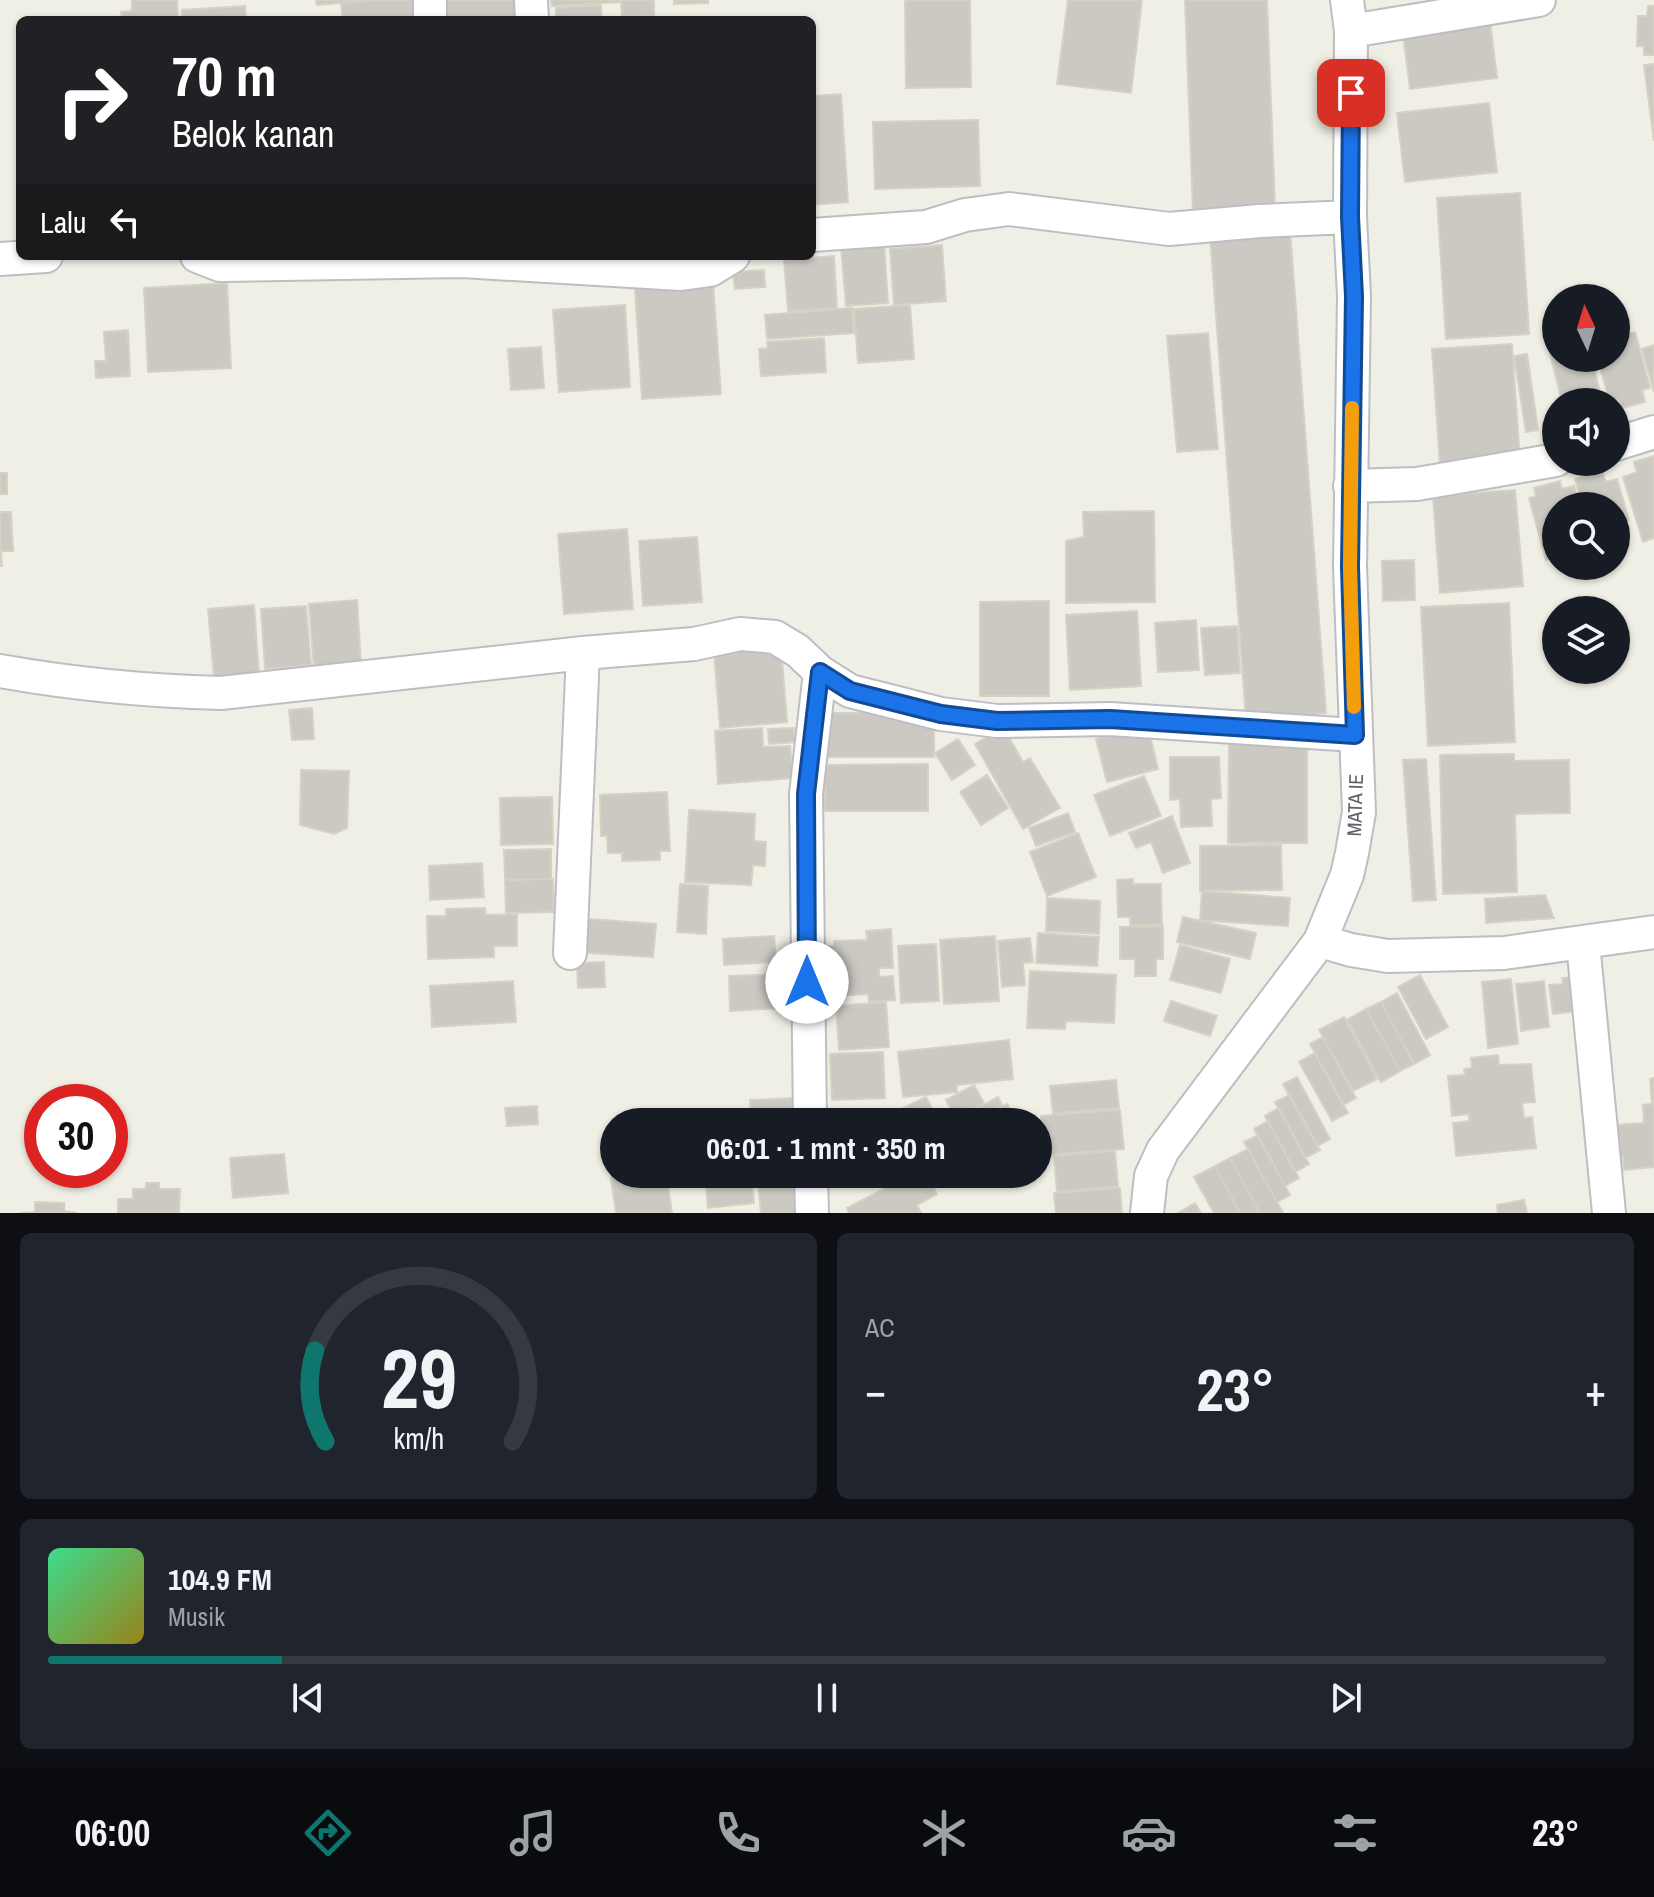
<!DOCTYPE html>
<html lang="id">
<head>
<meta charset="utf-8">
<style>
	body { margin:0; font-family:"Archivo Narrow",sans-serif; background:#20242c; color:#f1f3f6; height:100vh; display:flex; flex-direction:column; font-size:30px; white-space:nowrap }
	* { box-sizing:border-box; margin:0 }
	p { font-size:26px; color:#9ea1a6 }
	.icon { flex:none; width:44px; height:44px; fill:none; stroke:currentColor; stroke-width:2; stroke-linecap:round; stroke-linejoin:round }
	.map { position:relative; height:1213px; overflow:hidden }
	.side { display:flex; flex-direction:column; gap:20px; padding:20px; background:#0d0f14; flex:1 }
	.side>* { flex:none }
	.guide { position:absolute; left:16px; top:16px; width:800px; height:244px; border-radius:12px; box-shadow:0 2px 6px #0004; background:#202124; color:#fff; overflow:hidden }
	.needle { width:52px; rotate:356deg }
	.controls { position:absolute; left:1542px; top:284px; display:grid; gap:16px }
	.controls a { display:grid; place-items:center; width:88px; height:88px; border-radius:50%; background:#171b24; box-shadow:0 2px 6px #0004; font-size:40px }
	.speed { position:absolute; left:24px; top:1084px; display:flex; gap:16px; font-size:40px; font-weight:700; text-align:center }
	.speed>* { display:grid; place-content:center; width:104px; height:104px; border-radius:50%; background:#171b24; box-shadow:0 2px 6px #0004; line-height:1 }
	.speed .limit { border:12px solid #d22; background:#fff; color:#111 }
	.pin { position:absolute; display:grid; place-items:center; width:68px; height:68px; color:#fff; margin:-34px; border-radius:16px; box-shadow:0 4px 12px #0006 }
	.me { position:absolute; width:88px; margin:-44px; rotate:0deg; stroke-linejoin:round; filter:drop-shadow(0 0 6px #0008) }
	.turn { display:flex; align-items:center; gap:28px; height:168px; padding:0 24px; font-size:36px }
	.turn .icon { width:104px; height:104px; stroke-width:2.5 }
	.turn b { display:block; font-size:56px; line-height:68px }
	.then { display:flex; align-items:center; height:76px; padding:0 24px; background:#0003; gap:16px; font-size:30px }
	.big { font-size:60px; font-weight:700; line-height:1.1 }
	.side .tile { flex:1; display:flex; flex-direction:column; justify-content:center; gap:12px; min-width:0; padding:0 28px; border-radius:12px; background:#20242c }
	.side .dial { align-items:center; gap:0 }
	.dial svg { height:208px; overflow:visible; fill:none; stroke:#363941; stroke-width:7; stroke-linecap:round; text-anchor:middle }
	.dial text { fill:#f1f3f6; stroke:none }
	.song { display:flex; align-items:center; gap:24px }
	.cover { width:96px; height:96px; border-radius:12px; background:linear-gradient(135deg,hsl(150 70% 55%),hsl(50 70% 35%)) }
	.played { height:8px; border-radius:4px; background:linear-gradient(90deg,#0f766e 15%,#363941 15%) }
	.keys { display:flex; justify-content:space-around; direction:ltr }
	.heat { display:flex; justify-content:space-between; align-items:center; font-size:44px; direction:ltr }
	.side .tiles { flex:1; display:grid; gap:20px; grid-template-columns:1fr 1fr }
	.tile:last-child { grid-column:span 2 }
	.trip { position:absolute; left:600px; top:1108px; width:452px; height:80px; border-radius:40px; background:#171b24; box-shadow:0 2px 6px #0004; font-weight:700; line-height:80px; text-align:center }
	.dock { display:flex; height:128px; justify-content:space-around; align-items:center; background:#090b0e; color:#9ea1a6 }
	.dock .icon { width:56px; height:56px }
	.dock .current { color:#0f766e }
	.dock b { font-size:36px; color:#f1f3f6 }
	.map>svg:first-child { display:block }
	.building { fill:#cbc9c2; stroke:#d5d2c3; stroke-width:2 }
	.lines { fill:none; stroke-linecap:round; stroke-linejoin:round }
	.minor-casing { stroke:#bdbec4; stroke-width:36 }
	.minor { stroke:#fff; stroke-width:32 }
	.route-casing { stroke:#114b97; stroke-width:20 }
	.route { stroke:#1a73e8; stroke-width:14 }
	.slow { stroke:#f59e0b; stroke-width:14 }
	.labels { text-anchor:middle; stroke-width:7; stroke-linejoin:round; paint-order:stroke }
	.street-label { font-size:20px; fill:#5d6066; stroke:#fff }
</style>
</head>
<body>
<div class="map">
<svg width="1654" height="1213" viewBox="0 0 1654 1213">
	<rect width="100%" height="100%" fill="#f0efe5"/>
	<path class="building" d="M132,0H177L178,20H122L121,12L132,11Z
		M316,0H375L317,5Z
		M375,0H424L425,20H343L341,3Z
		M443,0H524L526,20H445Z
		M551,0H619V2L552,6Z
		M621,0H654V15L622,16Z
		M674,0H708V3L674,4Z
		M905,0H970L971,87L906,88Z
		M1068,0H1142L1131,93L1057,84Z
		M1185,0H1267L1275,208L1193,211Z
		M601,5L602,20H556V8Z
		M245,6L246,20H182V10Z
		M1648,6H1654V55H1644V46H1637L1638,16H1647Z
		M1490,22L1497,78L1410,89L1403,33Z
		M1654,64V141L1644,65Z
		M841,94L848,202L812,205V96Z
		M1489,103L1497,172L1405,182L1397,113Z
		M978,120L980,186L875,189L873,122Z
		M1520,193L1529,334L1446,339L1437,198Z
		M1290,229L1326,713L1246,719L1210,234Z
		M884,242L888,303L846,306L841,245Z
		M942,245L946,301L894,305L890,249Z
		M834,256L837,308L788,311L784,260Z
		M764,270L765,287L735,289L733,272Z
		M227,283L231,368L148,372L144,288Z
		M713,283L721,394L642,399L635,289Z
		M625,305L630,387L559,392L553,310Z
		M910,305L914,359L858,363L854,309Z
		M852,308L854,333L767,339L765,315Z
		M128,330L130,376L96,378L95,361H106L104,332Z
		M1556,330V358H1592L1602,402H1562L1545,333Z
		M1635,332L1650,388L1642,390L1645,402L1622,408L1619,399L1610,401L1599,364L1617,359L1616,338Z
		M1208,333L1218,449L1177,452L1167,336Z
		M824,338L826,372L761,376L759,349L768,348L767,342Z
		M1512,344L1520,461L1440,466L1432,349Z
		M1654,345V392L1642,349Z
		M541,347L544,388L511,390L508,349Z
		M1527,354L1538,430L1526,432L1514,356Z
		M1556,425V446L1548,447L1545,426Z
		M1654,456V538L1643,542L1623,477L1637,472L1634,462Z
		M1602,471L1606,482L1617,479L1629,520L1616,524V506H1583L1575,479Z
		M0,473H7V494H0Z
		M1560,481L1562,489L1574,486L1579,506H1556V557L1546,560L1529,498L1536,496L1534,488Z
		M1515,490L1523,586L1440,593L1433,496Z
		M1154,511L1155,602L1066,603V541L1084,537L1083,512Z
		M0,512H11L13,551H1L2,566H0Z
		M627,529L633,609L564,614L558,534Z
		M697,537L702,602L643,606L639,541Z
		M1414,560L1415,600L1383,601L1382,561Z
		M357,600L361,664L314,668L309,604Z
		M1049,601V696H980V602Z
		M1509,603L1515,742L1428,746L1421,607Z
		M254,605L259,674L214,678L208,609Z
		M306,606L311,665L265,669L261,609Z
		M1137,611L1141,686L1070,690L1066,615Z
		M1196,620L1199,670L1158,672L1155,623Z
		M1237,626L1240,673L1205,675L1201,628Z
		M781,647L787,722L720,728L714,652Z
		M312,708L314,739L292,740L289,710Z
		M825,713H934V757H826Z
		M1003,727L1023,762L1030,758L1060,808L1023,829L975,744Z
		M1148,727L1158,769L1107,782L1096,739Z
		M762,728L763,747L790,746L793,778L718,784L715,731Z
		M794,728L795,742L769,744L768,729Z
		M958,739L975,765L952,780L935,753Z
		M1229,743H1307V843H1228Z
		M1514,754V761L1569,760L1570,813L1515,814L1517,892L1443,894L1440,755Z
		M1170,757H1219L1221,798L1211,799L1212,826L1181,827L1180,799L1170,800Z
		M1426,759L1436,900L1413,901L1403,760Z
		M928,764V811H825V765Z
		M301,770L349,771L347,828L334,834L300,825Z
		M987,775L1008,808L981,825L960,792Z
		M1144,776L1161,816L1110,836L1094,795Z
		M667,792L670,851H660V860L622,861V853H608L607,836H601L600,795Z
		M552,797L553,844L501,845L500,798Z
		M689,810L755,814L754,841L766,842L765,866L753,865L751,885L685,882Z
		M1068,813L1075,832L1036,846L1029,828Z
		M1172,816L1190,863L1163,873L1151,842L1136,848L1129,833Z
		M1078,833L1096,877L1047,896L1030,852Z
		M1281,845L1282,890L1200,891V846Z
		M551,849V879L505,880L504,850Z
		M482,863L484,897L430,900L429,866Z
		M553,879L554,912L506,913L505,880Z
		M1133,879V884H1161L1162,925H1130V917H1118L1117,880Z
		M680,884L708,886L706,934L677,932Z
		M1202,891L1290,898L1288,926L1200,920Z
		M1545,895L1554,918L1486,923L1485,899Z
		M1047,898L1100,901L1099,934L1046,931Z
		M485,908L486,915L517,914V946H494V957L428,959L427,916H446V909Z
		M1183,917L1256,933L1250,959L1177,942Z
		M576,918L656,924L653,957L573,952Z
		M1163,926V959H1156V976H1135V959H1120V927Z
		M891,929L893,968H879V977L893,976L895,1000L869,1002L868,994L837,996L835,966L830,967L829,946H834V941L867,940L866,931Z
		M1038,933L1099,937L1097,966L1036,963Z
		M774,936L776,962L724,965L723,939Z
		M995,936L999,1001L944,1004L940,940Z
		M1030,938L1033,962L1023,963L1025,985L1002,987L998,941Z
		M936,944L939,1001L901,1003L898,946Z
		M1180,945L1230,959L1221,993L1170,980Z
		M604,962L605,987L578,988L577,963Z
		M1030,971L1116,975L1114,1023L1066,1021L1065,1029L1027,1028Z
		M780,974L782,1008L730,1011L729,976Z
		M1420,975L1448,1027L1426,1039L1398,987Z
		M1577,976L1587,1010L1553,1014L1549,985L1563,984L1562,978Z
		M1511,979L1518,1044L1488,1048L1482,982Z
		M513,981L516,1022L432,1027L430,986Z
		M1544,981L1549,1027L1521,1031L1516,984Z
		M1397,993L1430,1055L1414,1064L1381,1002Z
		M1171,1001L1217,1016L1210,1036L1164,1021Z
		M886,1002L889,1047L839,1050L836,1006Z
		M1381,1002L1414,1064L1400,1071L1366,1009Z
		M1366,1009L1400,1071L1381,1082L1347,1020Z
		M1344,1017L1377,1079L1353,1091L1319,1030Z
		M1323,1037L1356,1098L1343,1105L1310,1044Z
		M1009,1040L1013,1079L957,1085V1092L903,1097L898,1052Z
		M883,1052L885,1098L832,1100L830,1054Z
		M1315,1053L1348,1113L1332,1121L1299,1062Z
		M1498,1055L1499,1065L1531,1064L1535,1102L1522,1103L1524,1118L1532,1117L1536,1148L1456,1156L1453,1123L1469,1121V1114L1452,1116L1448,1076L1465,1075L1464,1069L1472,1068L1471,1058Z
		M1297,1077L1330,1139L1317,1146L1283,1084Z
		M1654,1078V1167L1624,1170L1623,1156L1617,1157L1614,1125L1644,1123L1643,1105L1652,1104L1650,1079Z
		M1116,1080L1119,1108L1053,1113L1050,1086Z
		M974,1085L984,1103L956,1118L946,1100Z
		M1290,1095L1320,1150L1305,1158L1275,1102Z
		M926,1097L935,1114L918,1122H898L893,1113Z
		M998,1097L1002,1105L970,1122H959L957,1119Z
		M796,1098L797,1122H751L750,1100Z
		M1007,1104L1017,1122H975Z
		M537,1106L538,1124L507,1126L505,1108Z
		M1279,1108L1309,1164L1295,1172L1265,1116Z
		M946,1110L952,1122H924Z
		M1120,1110L1124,1149L1044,1155L1041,1116Z
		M1268,1121L1299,1178L1285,1186L1254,1129Z
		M1258,1135L1290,1195L1277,1202L1244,1142Z
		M1248,1149L1277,1202L1283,1213H1260L1230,1158Z
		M1115,1151L1118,1186L1057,1192L1054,1156Z
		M284,1154L288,1193L233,1198L230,1158Z
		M1230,1158L1260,1213H1240L1215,1166Z
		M1215,1166L1240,1213H1214L1194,1177Z
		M640,1174H677L679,1184L668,1186L672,1213H616L611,1178Z
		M705,1174H751L754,1203L708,1208Z
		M913,1174H927L937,1194L917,1205L921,1213H849L847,1208Z
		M793,1179L796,1213H761L758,1182Z
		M146,1183H159V1189H180L179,1213H118V1199H133V1189H146Z
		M1120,1188L1122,1213H1056L1054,1193Z
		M1524,1200L1527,1213H1498L1497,1205Z
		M35,1202L64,1203V1211L77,1213H20L35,1212Z
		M1195,1203L1201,1213H1178Z"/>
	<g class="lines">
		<g class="minor-casing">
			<path id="minor" d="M430,0V20
				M531,0L532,20
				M1351,31L1539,0
				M812,235L926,227L965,215L1009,209L1169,229L1260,221L1350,217
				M197,256L220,265L462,261L681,274L710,270L733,256
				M0,259L46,256
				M1616,444L1654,432
				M1350,486L1417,484L1556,460
				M0,671C73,684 146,691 221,693L583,653L694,644L740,634L775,637L798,651L820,672L850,691L941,714L997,721L1110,719L1355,735
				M1320,941L1351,950L1388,956L1504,953L1654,932
				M1583,943L1609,1213
				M570,953L583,653
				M810,1122L806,794L820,672
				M811,1174L812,1213
				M1147,1213L1151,1176L1163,1150L1320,941L1347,875L1352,853L1359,812L1350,567L1354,296L1350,217L1351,31L1347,0"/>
		</g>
		<use href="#minor" class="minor"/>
	</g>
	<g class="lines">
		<g class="route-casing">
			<path id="route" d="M807,982L806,794L820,672L850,691L941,714L997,721L1110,719L1355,735L1350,567L1354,296L1350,217L1351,93"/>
		</g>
		<use href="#route" class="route"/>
		<path class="slow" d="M1352,408L1350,567L1354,707"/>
	</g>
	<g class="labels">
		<g class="street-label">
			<text transform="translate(1355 805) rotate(-88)" y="7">MATA IE</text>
		</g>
	</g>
</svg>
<div class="controls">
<a><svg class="needle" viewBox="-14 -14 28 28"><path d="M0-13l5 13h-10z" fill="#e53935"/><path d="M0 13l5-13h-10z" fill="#9ea1a6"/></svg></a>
<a><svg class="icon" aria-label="sound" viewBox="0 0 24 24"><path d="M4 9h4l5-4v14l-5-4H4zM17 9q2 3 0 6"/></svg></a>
<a><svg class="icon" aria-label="search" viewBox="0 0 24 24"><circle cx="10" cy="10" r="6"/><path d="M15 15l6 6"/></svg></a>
<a><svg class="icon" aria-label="layers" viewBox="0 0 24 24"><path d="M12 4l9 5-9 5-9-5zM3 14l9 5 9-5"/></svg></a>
</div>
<div class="speed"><div class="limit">30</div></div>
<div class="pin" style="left:1351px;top:93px;background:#d93025"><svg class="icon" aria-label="arrive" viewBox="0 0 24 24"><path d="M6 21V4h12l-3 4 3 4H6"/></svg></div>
<svg class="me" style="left:807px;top:982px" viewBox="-20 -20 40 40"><circle r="19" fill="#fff"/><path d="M0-13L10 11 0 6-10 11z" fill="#1a73e8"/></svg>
<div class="trip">06:01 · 1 mnt · 350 m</div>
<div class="guide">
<div class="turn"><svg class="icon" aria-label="right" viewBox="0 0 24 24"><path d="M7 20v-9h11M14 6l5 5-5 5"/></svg><div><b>70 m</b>Belok kanan</div></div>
<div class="then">Lalu<svg class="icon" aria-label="left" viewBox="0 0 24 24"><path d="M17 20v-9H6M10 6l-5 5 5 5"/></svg></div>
</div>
</div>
<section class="side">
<div class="tiles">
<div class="tile dial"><svg viewBox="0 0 100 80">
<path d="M14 69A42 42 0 1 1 86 69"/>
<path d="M14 69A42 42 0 0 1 10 34" stroke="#0f766e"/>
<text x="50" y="56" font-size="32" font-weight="700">29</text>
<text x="50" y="72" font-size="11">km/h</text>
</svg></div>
<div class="tile"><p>AC</p>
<div class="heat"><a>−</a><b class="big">23°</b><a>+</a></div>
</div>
<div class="tile">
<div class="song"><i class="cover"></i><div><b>104.9 FM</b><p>Musik</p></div></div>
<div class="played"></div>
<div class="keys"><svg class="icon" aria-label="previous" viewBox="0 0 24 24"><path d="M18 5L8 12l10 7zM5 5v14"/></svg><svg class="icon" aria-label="pause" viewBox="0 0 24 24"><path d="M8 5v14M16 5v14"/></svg><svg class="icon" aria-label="next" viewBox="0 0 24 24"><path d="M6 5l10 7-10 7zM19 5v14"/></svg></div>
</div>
</div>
</section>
<nav class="dock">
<b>06:00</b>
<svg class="icon current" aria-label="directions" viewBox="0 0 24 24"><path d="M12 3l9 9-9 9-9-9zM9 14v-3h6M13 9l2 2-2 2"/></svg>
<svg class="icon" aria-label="music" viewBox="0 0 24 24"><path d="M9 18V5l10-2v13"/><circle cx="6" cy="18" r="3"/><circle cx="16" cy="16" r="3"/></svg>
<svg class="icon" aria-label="phone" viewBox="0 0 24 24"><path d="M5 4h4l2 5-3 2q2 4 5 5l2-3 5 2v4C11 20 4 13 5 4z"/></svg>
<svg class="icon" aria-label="climate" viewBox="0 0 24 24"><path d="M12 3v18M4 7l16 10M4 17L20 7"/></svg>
<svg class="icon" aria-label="car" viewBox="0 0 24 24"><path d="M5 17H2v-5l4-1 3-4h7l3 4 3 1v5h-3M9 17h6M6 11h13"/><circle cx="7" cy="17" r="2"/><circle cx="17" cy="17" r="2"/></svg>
<svg class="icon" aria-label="filters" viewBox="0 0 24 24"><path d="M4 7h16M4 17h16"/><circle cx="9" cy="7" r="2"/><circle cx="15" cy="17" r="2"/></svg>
<b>23°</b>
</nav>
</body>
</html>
